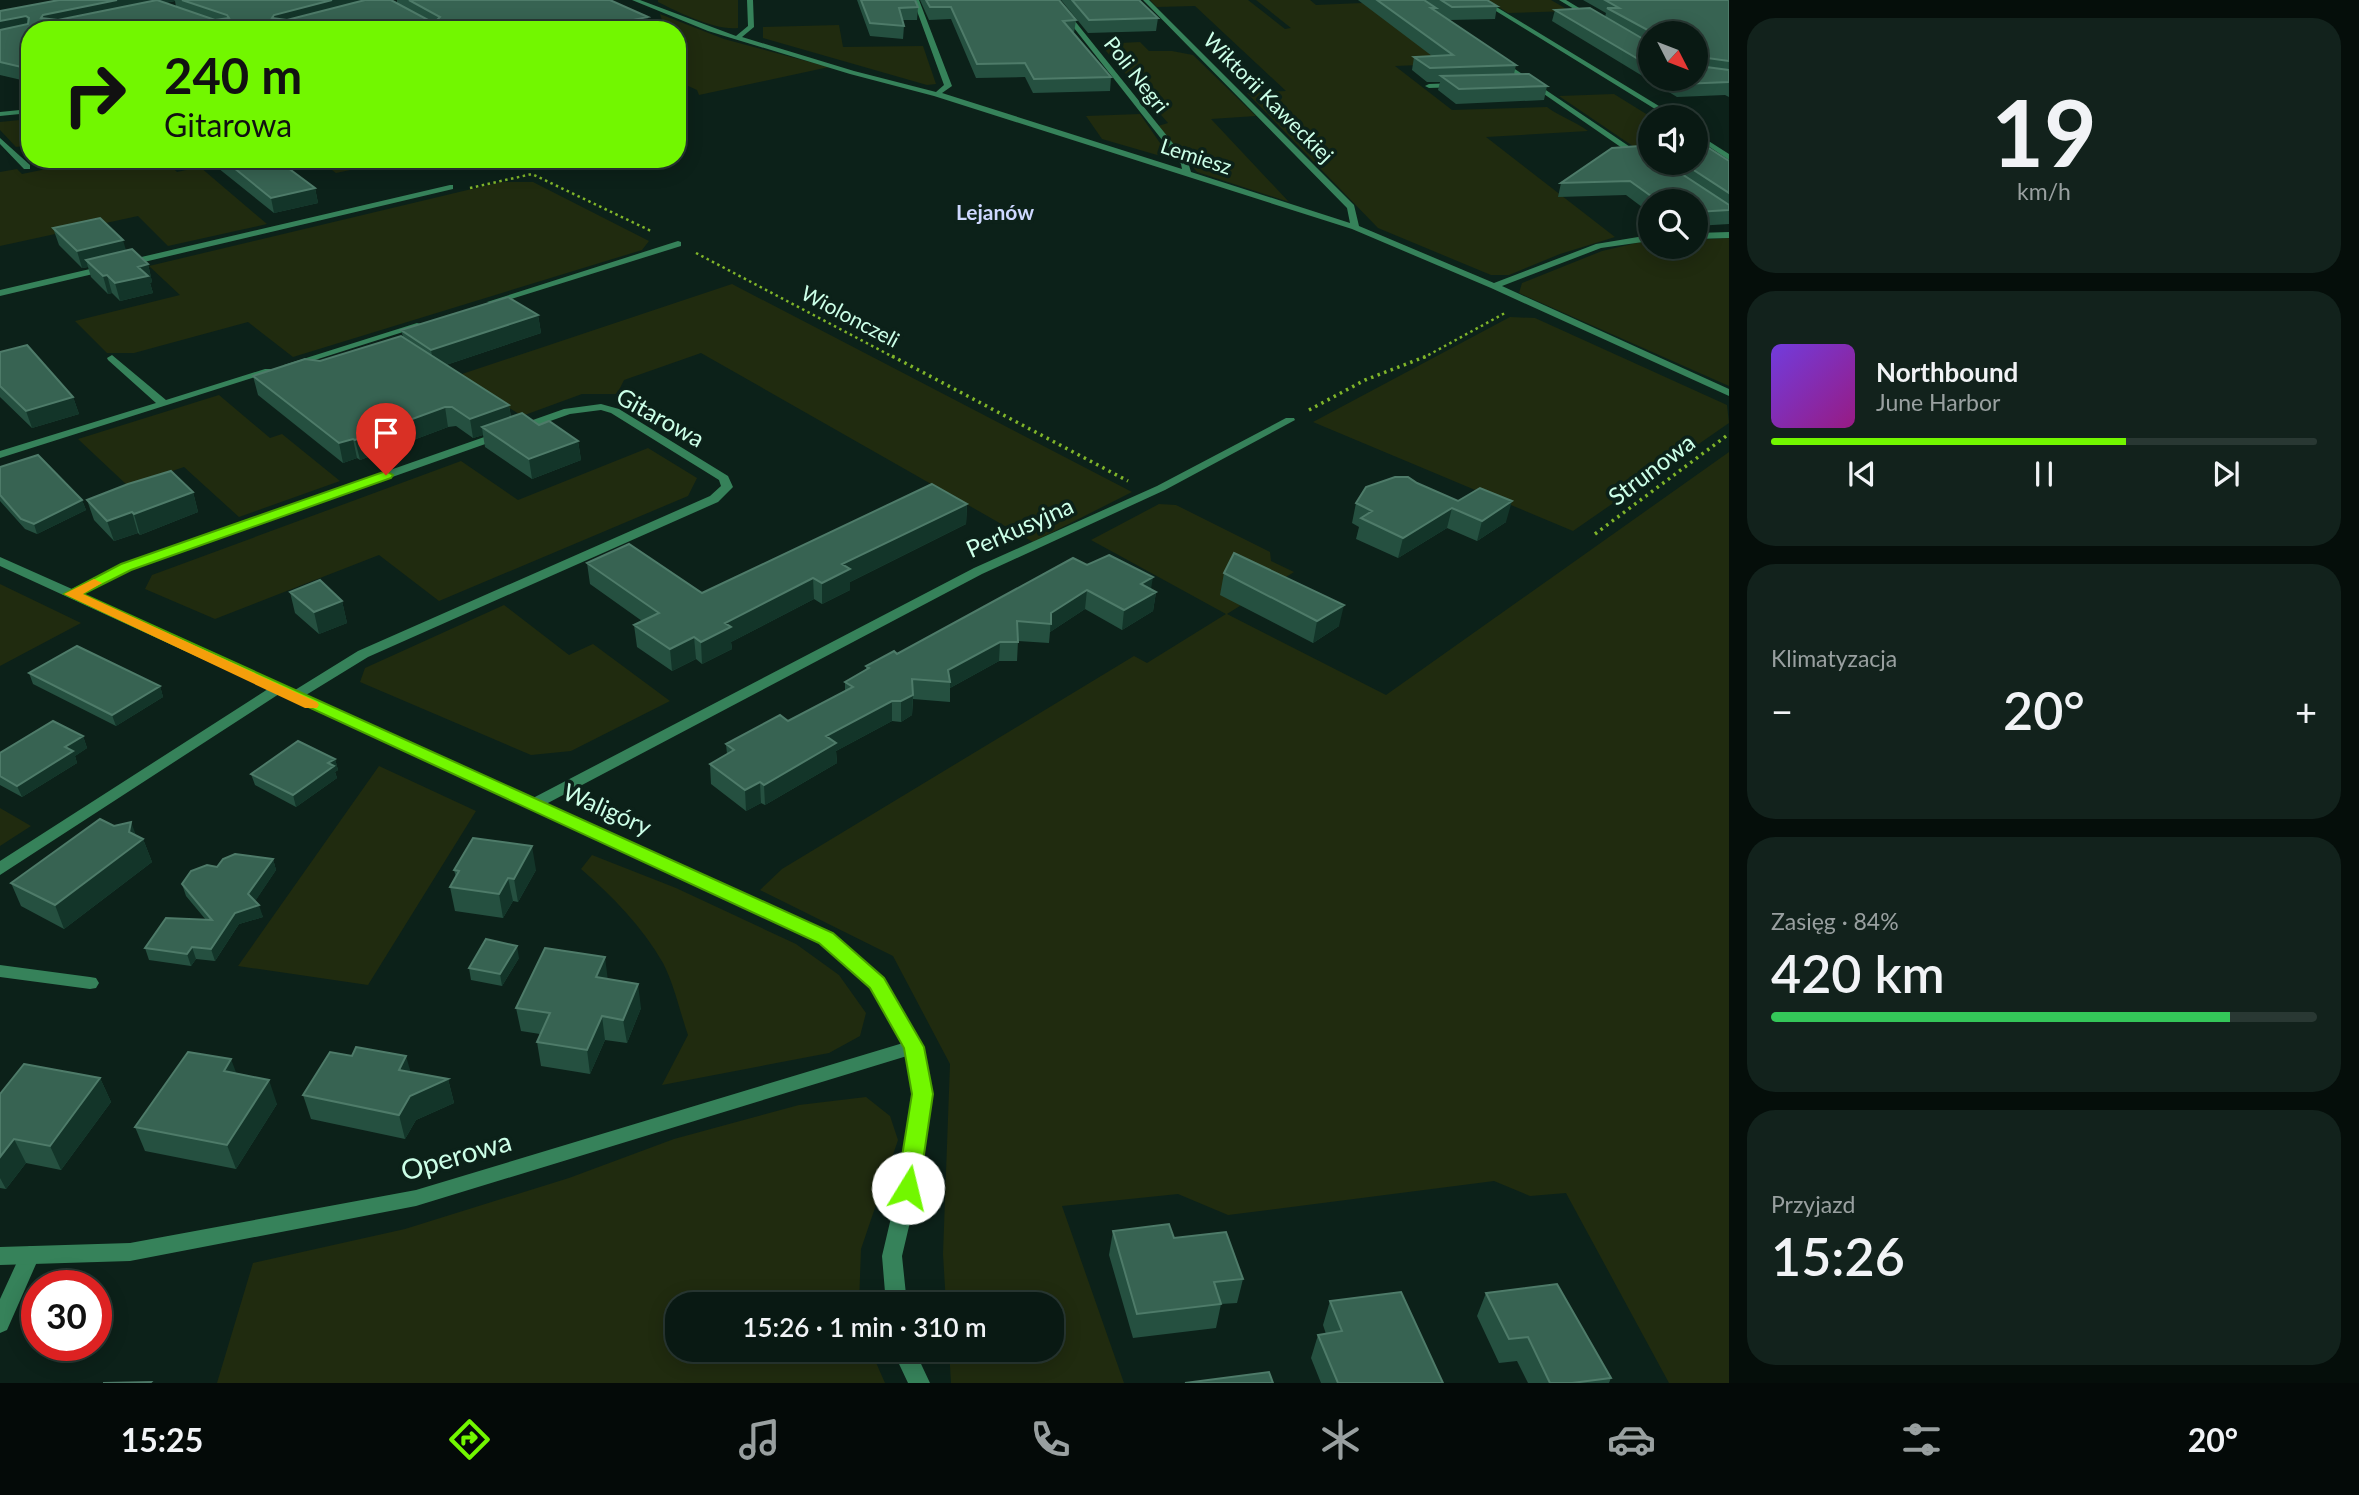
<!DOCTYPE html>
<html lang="pl">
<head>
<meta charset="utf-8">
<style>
	body { margin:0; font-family:Lato,sans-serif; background:#12221c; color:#f1f3f6; height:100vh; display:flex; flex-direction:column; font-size:26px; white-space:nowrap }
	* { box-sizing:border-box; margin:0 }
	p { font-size:23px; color:#99a0a0 }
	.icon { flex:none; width:38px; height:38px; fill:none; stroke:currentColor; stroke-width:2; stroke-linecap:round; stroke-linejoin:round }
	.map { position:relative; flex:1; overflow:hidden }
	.sheet { display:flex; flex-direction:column; gap:18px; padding:18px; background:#050e0a; width:630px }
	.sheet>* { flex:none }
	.hud { position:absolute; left:21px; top:21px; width:665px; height:147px; border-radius:28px; box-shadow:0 4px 18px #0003,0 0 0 2px #293833; background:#72f700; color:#111; overflow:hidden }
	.needle { width:46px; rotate:132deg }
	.fabs { position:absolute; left:1638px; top:21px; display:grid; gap:14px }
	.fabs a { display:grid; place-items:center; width:70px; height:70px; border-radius:50%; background:#091913; box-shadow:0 4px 18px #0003,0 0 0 2px #293833; font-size:35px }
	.speed { position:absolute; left:21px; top:1270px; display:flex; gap:14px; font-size:35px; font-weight:700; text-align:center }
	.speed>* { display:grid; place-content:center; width:91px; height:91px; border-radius:50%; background:#091913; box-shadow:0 4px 18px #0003,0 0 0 2px #293833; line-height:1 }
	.speed .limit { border:10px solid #d22; background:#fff; color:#111 }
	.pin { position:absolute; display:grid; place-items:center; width:60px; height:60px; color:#fff; margin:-72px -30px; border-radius:50% 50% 50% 0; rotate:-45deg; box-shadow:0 0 7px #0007 }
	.pin .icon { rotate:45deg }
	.me { position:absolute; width:77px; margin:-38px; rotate:9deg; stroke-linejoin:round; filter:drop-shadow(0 0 5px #0008) }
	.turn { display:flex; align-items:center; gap:24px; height:147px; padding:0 28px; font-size:32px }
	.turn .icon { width:91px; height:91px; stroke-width:2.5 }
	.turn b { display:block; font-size:49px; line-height:60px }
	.big { font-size:52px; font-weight:600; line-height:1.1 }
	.sheet .card { flex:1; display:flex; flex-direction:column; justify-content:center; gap:10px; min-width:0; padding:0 24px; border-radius:28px; background:#12221c }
	.sheet .dial { align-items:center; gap:0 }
	.dial b { font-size:91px; line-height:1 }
	.song { display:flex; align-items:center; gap:21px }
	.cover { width:84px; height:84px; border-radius:10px; background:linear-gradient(135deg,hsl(260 70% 55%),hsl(310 70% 35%)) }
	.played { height:7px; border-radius:4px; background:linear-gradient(90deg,#72f700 65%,#293833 65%) }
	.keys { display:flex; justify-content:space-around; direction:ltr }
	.heat { display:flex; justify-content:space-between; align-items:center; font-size:38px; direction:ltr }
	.charge { height:10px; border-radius:5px; background:linear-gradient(90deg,#34c759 84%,#293833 0) }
	.trip { position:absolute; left:665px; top:1292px; width:399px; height:70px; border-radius:28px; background:#091913; box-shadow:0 4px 18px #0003,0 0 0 2px #293833; font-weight:600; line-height:70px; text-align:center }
	.tab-bar { display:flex; height:112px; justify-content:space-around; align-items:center; background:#040a08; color:#99a0a0 }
	.tab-bar .icon { width:49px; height:49px }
	.tab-bar .selected { color:#72f700 }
	.tab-bar b { font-size:32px; color:#f1f3f6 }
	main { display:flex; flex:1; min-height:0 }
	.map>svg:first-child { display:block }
	.green { fill:#202b0f }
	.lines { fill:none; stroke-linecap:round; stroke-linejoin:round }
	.path-far1 { stroke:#80b52a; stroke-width:2.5; stroke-dasharray:2.5 3.5; stroke-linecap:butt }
	.path { stroke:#80b52a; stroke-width:3.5; stroke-dasharray:2.5 4.5; stroke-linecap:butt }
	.lane { fill:#36825a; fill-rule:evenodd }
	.street { fill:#36825a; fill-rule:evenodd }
	.wall { fill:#255040; fill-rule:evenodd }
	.shaded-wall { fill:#133529 }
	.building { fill:#376352; stroke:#4e7b69; stroke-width:2 }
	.route { fill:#72f700; stroke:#4aa100; stroke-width:2 }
	.slow { fill:#f59e0b }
	.labels { text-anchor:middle; stroke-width:7; stroke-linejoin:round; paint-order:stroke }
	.far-street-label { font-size:21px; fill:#ccffe8; stroke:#0c2119 }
	.far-neighbourhood-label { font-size:21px; font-weight:bold; fill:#ced8ff; stroke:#0c2119 }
	.street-label { font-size:24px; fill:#ccffe8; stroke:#0c2119 }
	.near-street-label { font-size:28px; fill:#ccffe8; stroke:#0c2119 }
</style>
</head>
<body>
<main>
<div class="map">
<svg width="1729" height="1383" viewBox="0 0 1729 1383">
	<rect width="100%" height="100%" fill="#0c2119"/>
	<path class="green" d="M658,0H738V28C716,31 678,12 658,2Z
		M1150,0H1248L1285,29L1291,28L1256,0H1310L1316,5L1408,1L1495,62L1395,66L1452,110L1547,107C1560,117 1575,121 1588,131L1486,137L1615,237L1560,254L1509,275H1491L1378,228L1247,93L1286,91L1195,6L1157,7Z
		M1487,0H1551L1570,11L1508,13Z
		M660,14L724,39L829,67L699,95L697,90L677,81V30H665Z
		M839,25L843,47L923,46L936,84L927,85L763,38V27Z
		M1140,42L1149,51H1172L1193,55L1256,116L1211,119L1289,202L1197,172L1158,126L1168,123L1100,44Z
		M1614,94L1651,117L1650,153H1643L1559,96Z
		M1140,114L1171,159L1102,139L1086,116Z
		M30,119V145L16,147L0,130V122Z
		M95,159H163L177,172L200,167L267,224L168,246L138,216L0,246V172L17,169L22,174Z
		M317,159H402L336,173Z
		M501,182H533L649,241L642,250L293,357L248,322L134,353H107L75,321L180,295L149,266Z
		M1729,238V386L1519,293L1522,283L1602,251L1645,241H1650V247H1696V240Z
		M732,284L1132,492L1033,542L701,353L624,380L617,394H582L522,416L459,375Z
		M1510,317L1535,318L1727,405L1729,423L1573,531L1313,422Z
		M219,395L270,438L282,434L340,481L239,517L184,467L128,486L78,439Z
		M648,448L697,478L688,496L439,601L379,555L215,619L145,589L152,575L461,461L518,500Z
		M1729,452V1383H1669L1566,1193L1530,1196L1494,1181L1228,1215L1178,1194L1062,1206L1124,1383H951L949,1349H1052V1304H946L943,1254L950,1064L893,956L760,890L782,869L1134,656L1147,663L1226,614L1091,540L1159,504L1176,505L1270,552L1271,561L1294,572L1227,614L1386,695Z
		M0,584L81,623L0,666Z
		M504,605L569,655L593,644L670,701L571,751L531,755L360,682L365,668Z
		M379,766L476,811L368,985L238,966Z
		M0,808L31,826L0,846Z
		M592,855L676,888L796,944L839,975L866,1013L860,1036L829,1053L662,1085L688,1035C680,1012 674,984 663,963C642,926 613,897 581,869Z
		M866,1097L890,1116L898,1140L861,1249L859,1304H677V1349H870L885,1383H217L253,1263L405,1229L569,1178L674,1139L799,1105Z"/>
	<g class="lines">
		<path class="path-far1" d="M470,188L532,174L651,231
			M696,253L895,358
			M1423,358L1505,313"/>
		<path class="path" d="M892,356L1128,481
			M1309,410L1365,380L1427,356
			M1595,534L1729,434"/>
		<path class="lane" d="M1456,83L1459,87L1429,88L1425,86L1429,84Z
			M30,1246L37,1249L40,1255L7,1330L0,1333V1299L23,1249Z"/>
		<path class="street" d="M632,0H640L736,36L748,26L747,0H753L754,27L742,37L854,71L936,92L944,85L913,0H919L952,86L942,93L1182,169L1181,164L1052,0H1058L1188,162L1191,172L1350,223L1347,208L1143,0H1149L1354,205L1359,226L1494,283L1596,244L1650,235V241L1601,248L1502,286L1729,389V396L1491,288L1352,229L934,96L850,74L708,31Z
			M1478,0H1485L1677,117H1668Z
			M1559,0H1566L1594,17L1589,18Z
			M1496,59H1500L1645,157L1638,159L1496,61Z
			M30,109V113L0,116V112Z
			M1696,133L1729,154V160L1696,138Z
			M0,138L30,165V169H24L0,144Z
			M176,159H224L195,165Z
			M450,185H453V189L0,296V290Z
			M1729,232V238L1696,239V233Z
			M678,241L681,242V246L495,304L487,302Z
			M417,323L425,325L293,367H285L284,365Z
			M112,355L166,400L265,369H273L274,371L0,458V451L156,403L108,360L107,358Z
			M601,404L619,409L728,476L733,487L718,502L368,657L306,695L533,798L974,568L1157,486L1286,418H1294L1295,420L1165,490L982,574L546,804L832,934L883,978L923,1047L931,1094L918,1188L902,1256L907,1304H886L882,1256L898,1188L913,1094L907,1056L416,1206L130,1261L0,1265V1247L130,1243L416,1190L903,1043L871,988L820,942L279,694L0,875V861L268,689L0,566V557L72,589L122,564L564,409ZM601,410L611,413L719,480L721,486L710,496L358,651L295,690L82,594L130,570L570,414Z
			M0,965L90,977L96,978L99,983L96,988L90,989L0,977Z
			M892,1349H914L930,1383H908Z"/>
	</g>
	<path class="wall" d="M59,0H391L397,3V0H610L648,17L30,30V82L0,75V11ZM175,1L176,7L165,3Z
		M857,0H915L918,7L917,20H902L904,26L903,39L870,36Z
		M920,0H1059L1076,20L1074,33L1111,77L1110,91L1033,93L1025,77L976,78L951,19L929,20Z
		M1061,0H1139L1158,18L1156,31L1088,33Z
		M1358,0H1487L1497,6L1495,19L1449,20L1516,65L1514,74L1547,86L1544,100L1456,104L1438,90L1440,82H1427L1412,70L1414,57L1432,56Z
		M1583,0H1729V97L1725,95L1677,97L1552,21L1555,10L1605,17L1606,13ZM1650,33H1696V79H1650Z
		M212,159H276L315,188L318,203L274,213L213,164Z
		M1729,161V224L1696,226V201H1650V213L1626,195L1558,197L1561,183L1650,163H1696Z
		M53,228L126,251L148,264L152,282L150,283L153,293L120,301L112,293L108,294L91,277L88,267L82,268L59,245Z
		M538,315L541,333L446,365L509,405L511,417L539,425L578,441L581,460L532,479L485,447L483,435L473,438L456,426L448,427L360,460L357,458L343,463L258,395L253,376L320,361L403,337L401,330Z
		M0,352L73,397L79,414L32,428L0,397Z
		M0,467L82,500L86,510L37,534L25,529L0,501Z
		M1417,483L1506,522L1477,541L1447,528L1398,558L1356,539L1359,527L1352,523L1356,503Z
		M193,492L198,512L140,535L138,533L114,541L94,520L87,500Z
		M967,504L966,524L850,582V590L822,604L814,599L731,642L732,649L702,664L696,659L672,671L637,647L634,625L642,621L590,584L587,563L702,593Z
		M1087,565L1156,592L1153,611L1122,630L1085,609L1050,632L1049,643L1018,641L1017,661H999L950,688V702L913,699L912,715L901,722L892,721L836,751L837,763L765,805L761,803L746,811L711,784L710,764L727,754L726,744L788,721L845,691V682L866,670V666L897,654Z
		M1224,573L1339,626L1313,643L1220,595Z
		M290,592L342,601L347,623L319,634L295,613Z
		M29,673L160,686L163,697L116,726L33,684Z
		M83,736L87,748L75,756L77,763L22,797L0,785V753Z
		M335,759L338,770L335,772L337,778L296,807L255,785L251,774Z
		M136,836L143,839L152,862L64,929L21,906L11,883Z
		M273,859L276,870L255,901L263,917L239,924L215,961L196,959L191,966L149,960L145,948L206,920L186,896L182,884Z
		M454,870H536L518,902L513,901L503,918L455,911L450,887L456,877Z
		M519,958L502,986L471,980L469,968Z
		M607,979L641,1008L627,1043L605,1040L590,1074L541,1066L537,1042L540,1034L521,1031L516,1008Z
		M410,1072L448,1079L454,1103L416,1120L405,1139L311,1119L303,1095Z
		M236,1073L277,1104L236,1169L145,1151L135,1127Z
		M100,1078L111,1102L61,1170L26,1163L6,1189L0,1188V1094Z
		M1113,1231L1174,1238L1243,1279L1237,1303L1221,1304L1216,1328L1133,1338L1109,1255Z
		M1486,1293L1611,1378L1609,1383H1528L1517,1361L1499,1363L1477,1316Z
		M1330,1301L1443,1383H1321L1311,1358L1318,1335L1326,1334L1323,1325Z"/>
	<path class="shaded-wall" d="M117,0H174L175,1L46,27L41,18L43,15Z
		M332,0H382L276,27L272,18L274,15Z
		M26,16L29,28L0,34V21Z
		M648,17L649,30H584Z
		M315,188L318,203L274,213L271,198Z
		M123,240L128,257L86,260L88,267L82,268L77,251Z
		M148,264L152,282L150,283L153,293L120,301L115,283L138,267Z
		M107,275L112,293L108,294L103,276Z
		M538,315L541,333L434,369L431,350Z
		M73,397L79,414L32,428L26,411Z
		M509,405L512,425L482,427L483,435L473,438L470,419Z
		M445,407L448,427L360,460L355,440Z
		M353,439L357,458L343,463L339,443Z
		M578,441L581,460L532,479L529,459Z
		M193,492L198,512L140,535L134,514Z
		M82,500L86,510L37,534L34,524Z
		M1512,501L1506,522L1477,541L1482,521Z
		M967,504L966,524L850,582V590L822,604V583L842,564Z
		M1452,508L1447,528L1398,558L1403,538Z
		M132,512L138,533L114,541L107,521Z
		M1153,577L1150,595L1156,592L1153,611L1122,630L1124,610L1141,584Z
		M813,578L814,599L731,642L732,649L702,664L701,642L725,623Z
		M1087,590L1085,609L1050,632L1051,613Z
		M342,601L347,623L319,634L314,612Z
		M1344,605L1339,626L1313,643L1317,621Z
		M694,637L696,659L672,671L670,649Z
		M1000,642L999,661L950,688V682L948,670Z
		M160,686L163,697L116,726L112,715Z
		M913,695L912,715L901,722V701Z
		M892,701V721L836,751L837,763L765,805L764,785L826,736Z
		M83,736L87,748L75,756L77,763L22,797L17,786L65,747Z
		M335,759L338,770L335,772L337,778L296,807L293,795L328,763Z
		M760,782L761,803L746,811L745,790Z
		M131,822L139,843L143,839L152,862L64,929L55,905L129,832Z
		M532,846L536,870L518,902L514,879Z
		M273,859L276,870L252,906L248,894Z
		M508,878L513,901L503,918L499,894Z
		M259,905L263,917L239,924L215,961L211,949L235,913Z
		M517,946L519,958L502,986L500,974Z
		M192,947L196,959L191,966L187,954Z
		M605,957L608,981L596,977Z
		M638,984L641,1008L627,1043L623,1020Z
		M602,1016L605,1040L590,1074L587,1050Z
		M406,1056L413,1080L399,1070Z
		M231,1059L240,1083L224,1071Z
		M100,1078L111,1102L61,1170L50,1146Z
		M448,1079L454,1103L416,1120L405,1139L399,1115L410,1096Z
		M269,1080L277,1104L236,1169L227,1145Z
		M14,1139L26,1163L6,1189L0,1178V1157Z"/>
	<path class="building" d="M59,0H117L43,15L41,18L58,20L157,0L215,20L229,18L227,15L182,0H332L274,15L272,18L287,20L365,0H391L428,20H437L440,17L409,0H610L648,17L584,30H30V69L0,62V30L28,24L29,18L26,16L0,21V11Z
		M861,0H915L918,7L899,8L904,26L870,23Z
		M926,0H1059L1076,20L1063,21L1111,77L1034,79L1025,63L977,64L951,7H930Z
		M1072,0H1139L1158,18L1089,20Z
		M1377,0H1424L1436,8H1431L1516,65L1430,68L1414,57L1453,55Z
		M1441,0H1487L1497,6L1452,7Z
		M1605,0H1729V61L1700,57L1697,59L1699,66L1729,70V82L1681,84L1671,79H1696V33H1653L1607,8H1619Z
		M1590,8L1650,43V66L1555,10Z
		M1529,74L1547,86L1459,89L1441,76Z
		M1696,143H1701L1729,161V193L1683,163H1696Z
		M1640,146L1650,153V163H1665L1729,205V210L1696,212V201H1658L1630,181L1561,183L1612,148Z
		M223,159H276L315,188L271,198Z
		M100,218L123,240L77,251L53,228Z
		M132,249L148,264L138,267L148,276L115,283L107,275L103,276L86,260Z
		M508,297L538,315L431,350L401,330Z
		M401,336L509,405L470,419L452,407H445L355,440L353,439L339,443L253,376L305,359L320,361Z
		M27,345L73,397L26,411L0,386V352Z
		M522,413L539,425L549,421L578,441L529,459L482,427Z
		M38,455L82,500L34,524L21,519L0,495V467Z
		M171,471L193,492L134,514L132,512L107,521L87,500L128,484Z
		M1395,477H1408L1417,483L1458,501L1480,488L1512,501L1482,521L1452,508L1403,538L1361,518L1372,511L1356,503L1366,487Z
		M932,484L967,504L842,564L850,569L822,583L813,578L725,623L731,627L701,642L694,637L670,649L634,625L659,613L587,563L629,544L702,593Z
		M1234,553L1344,605L1317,621L1224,573Z
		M1109,555L1153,577L1141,584L1156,592L1124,610L1087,590L1051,613V624L1017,621L1018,642H1000L948,670L950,682L912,679L913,695L901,701H892L826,736L836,743L764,785L760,782L745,790L710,764L734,750L726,744L780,715L788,721L853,687L845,682L869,668L866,666L894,651L897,654L1073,558L1087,565Z
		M320,580L342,601L314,612L290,592Z
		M77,646L160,686L112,715L29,673Z
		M53,721L83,736L65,747L73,751L17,786L0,776V753Z
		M298,741L335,759L328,763L334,766L293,795L251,774Z
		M100,819L114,826L131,822L129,832L143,839L55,905L11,883Z
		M473,838L532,846L514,879L508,878L499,894L450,887L459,871L454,870Z
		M235,854L273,859L248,894L259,905L235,913L211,949L192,947L187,954L145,948L166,918L212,920L182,884L191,871L207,865L217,867L223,859Z
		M486,939L517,946L500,974L469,968Z
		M545,948L605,957L596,977L638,984L623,1020L602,1016L587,1050L537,1042L550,1013L516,1008Z
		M356,1047L406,1056L399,1070L448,1079L410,1096L399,1115L303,1095L330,1052L352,1056Z
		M188,1052L231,1059L224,1071L269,1080L227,1145L135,1127Z
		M24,1064L100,1078L50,1146L14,1139L0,1157V1094Z
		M1169,1224L1174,1238L1226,1232L1243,1279L1214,1282L1221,1304L1137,1314L1113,1231Z
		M1557,1284L1611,1378L1572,1383H1550L1528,1337L1509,1339L1486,1293Z
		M1401,1292L1443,1383H1338L1318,1335L1342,1331L1330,1301Z
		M1269,1372L1273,1383H1185Z
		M151,1382L150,1383H103Z"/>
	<path class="route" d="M386,471L393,475L391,478L131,570L83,594L833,933L884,978L924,1047L933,1094L919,1188L916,1194L908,1197L900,1194L897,1188L912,1094L904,1048L870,988L819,943L64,594L121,564Z"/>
	<path class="slow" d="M94,579L102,583L83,594L317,702L319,705L317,708H305L64,594Z"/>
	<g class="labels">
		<g class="far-street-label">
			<text transform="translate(1136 75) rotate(52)" y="7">Poli Negri</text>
			<text transform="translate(1268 98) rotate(45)" y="7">Wiktorii Kaweckiej</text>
			<text transform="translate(1196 157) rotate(18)" y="7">Lemiesz</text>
			<text transform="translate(850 317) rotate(28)" y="7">Wiolonczeli</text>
		</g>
		<g class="far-neighbourhood-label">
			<text x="995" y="220">Lejanów</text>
		</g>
		<g class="street-label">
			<text transform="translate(660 418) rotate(29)" y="8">Gitarowa</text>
			<text transform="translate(1652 470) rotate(-37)" y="8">Strunowa</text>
			<text transform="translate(1020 528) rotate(-24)" y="8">Perkusyjna</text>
			<text transform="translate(607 810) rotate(24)" y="8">Waligóry</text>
		</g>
		<g class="near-street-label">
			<text transform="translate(456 1156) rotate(-16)" y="10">Operowa</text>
		</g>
	</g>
</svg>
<div class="fabs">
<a><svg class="needle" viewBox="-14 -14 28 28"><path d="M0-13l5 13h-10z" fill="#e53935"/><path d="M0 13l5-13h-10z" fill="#99a0a0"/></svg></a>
<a><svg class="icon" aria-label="sound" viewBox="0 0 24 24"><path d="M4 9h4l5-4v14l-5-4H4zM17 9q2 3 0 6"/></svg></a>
<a><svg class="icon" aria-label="search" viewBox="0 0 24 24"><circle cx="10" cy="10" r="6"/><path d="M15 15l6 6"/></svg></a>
</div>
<div class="speed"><div class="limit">30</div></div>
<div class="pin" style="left:386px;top:475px;background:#d93025"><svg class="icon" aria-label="arrive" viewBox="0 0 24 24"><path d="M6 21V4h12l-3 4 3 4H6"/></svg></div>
<svg class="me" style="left:908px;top:1188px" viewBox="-20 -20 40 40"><circle r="19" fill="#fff"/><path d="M0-13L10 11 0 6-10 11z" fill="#72f700"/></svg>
<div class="trip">15:26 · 1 min · 310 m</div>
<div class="hud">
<div class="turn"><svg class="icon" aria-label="right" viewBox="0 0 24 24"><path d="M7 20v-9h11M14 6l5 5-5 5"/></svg><div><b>240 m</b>Gitarowa</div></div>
</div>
</div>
<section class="sheet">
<div class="card dial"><b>19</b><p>km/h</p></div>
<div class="card">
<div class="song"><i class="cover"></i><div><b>Northbound</b><p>June Harbor</p></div></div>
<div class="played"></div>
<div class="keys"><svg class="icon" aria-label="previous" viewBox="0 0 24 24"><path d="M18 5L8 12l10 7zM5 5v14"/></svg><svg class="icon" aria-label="pause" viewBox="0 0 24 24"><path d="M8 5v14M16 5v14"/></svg><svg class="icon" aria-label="next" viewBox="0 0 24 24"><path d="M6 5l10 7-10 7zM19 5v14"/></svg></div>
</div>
<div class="card"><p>Klimatyzacja</p>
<div class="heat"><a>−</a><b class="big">20°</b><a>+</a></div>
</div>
<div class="card"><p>Zasięg · 84%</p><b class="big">420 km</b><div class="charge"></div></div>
<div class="card"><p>Przyjazd</p><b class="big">15:26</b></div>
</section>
</main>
<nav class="tab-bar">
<b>15:25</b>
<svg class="icon selected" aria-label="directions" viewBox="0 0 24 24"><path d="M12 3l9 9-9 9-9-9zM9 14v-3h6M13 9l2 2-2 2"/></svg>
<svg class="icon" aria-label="music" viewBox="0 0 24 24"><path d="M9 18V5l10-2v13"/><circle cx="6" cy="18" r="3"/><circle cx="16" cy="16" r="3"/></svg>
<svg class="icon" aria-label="phone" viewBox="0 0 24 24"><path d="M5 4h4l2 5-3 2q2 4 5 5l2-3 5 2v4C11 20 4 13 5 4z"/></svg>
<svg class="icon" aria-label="climate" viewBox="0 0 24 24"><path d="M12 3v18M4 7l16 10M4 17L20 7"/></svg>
<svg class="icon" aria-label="car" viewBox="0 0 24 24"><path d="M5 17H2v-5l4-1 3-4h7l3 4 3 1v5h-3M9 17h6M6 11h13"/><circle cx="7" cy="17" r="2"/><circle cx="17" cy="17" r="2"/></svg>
<svg class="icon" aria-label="filters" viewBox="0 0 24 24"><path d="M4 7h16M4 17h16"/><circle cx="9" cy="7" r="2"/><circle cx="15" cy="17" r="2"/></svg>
<b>20°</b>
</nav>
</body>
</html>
